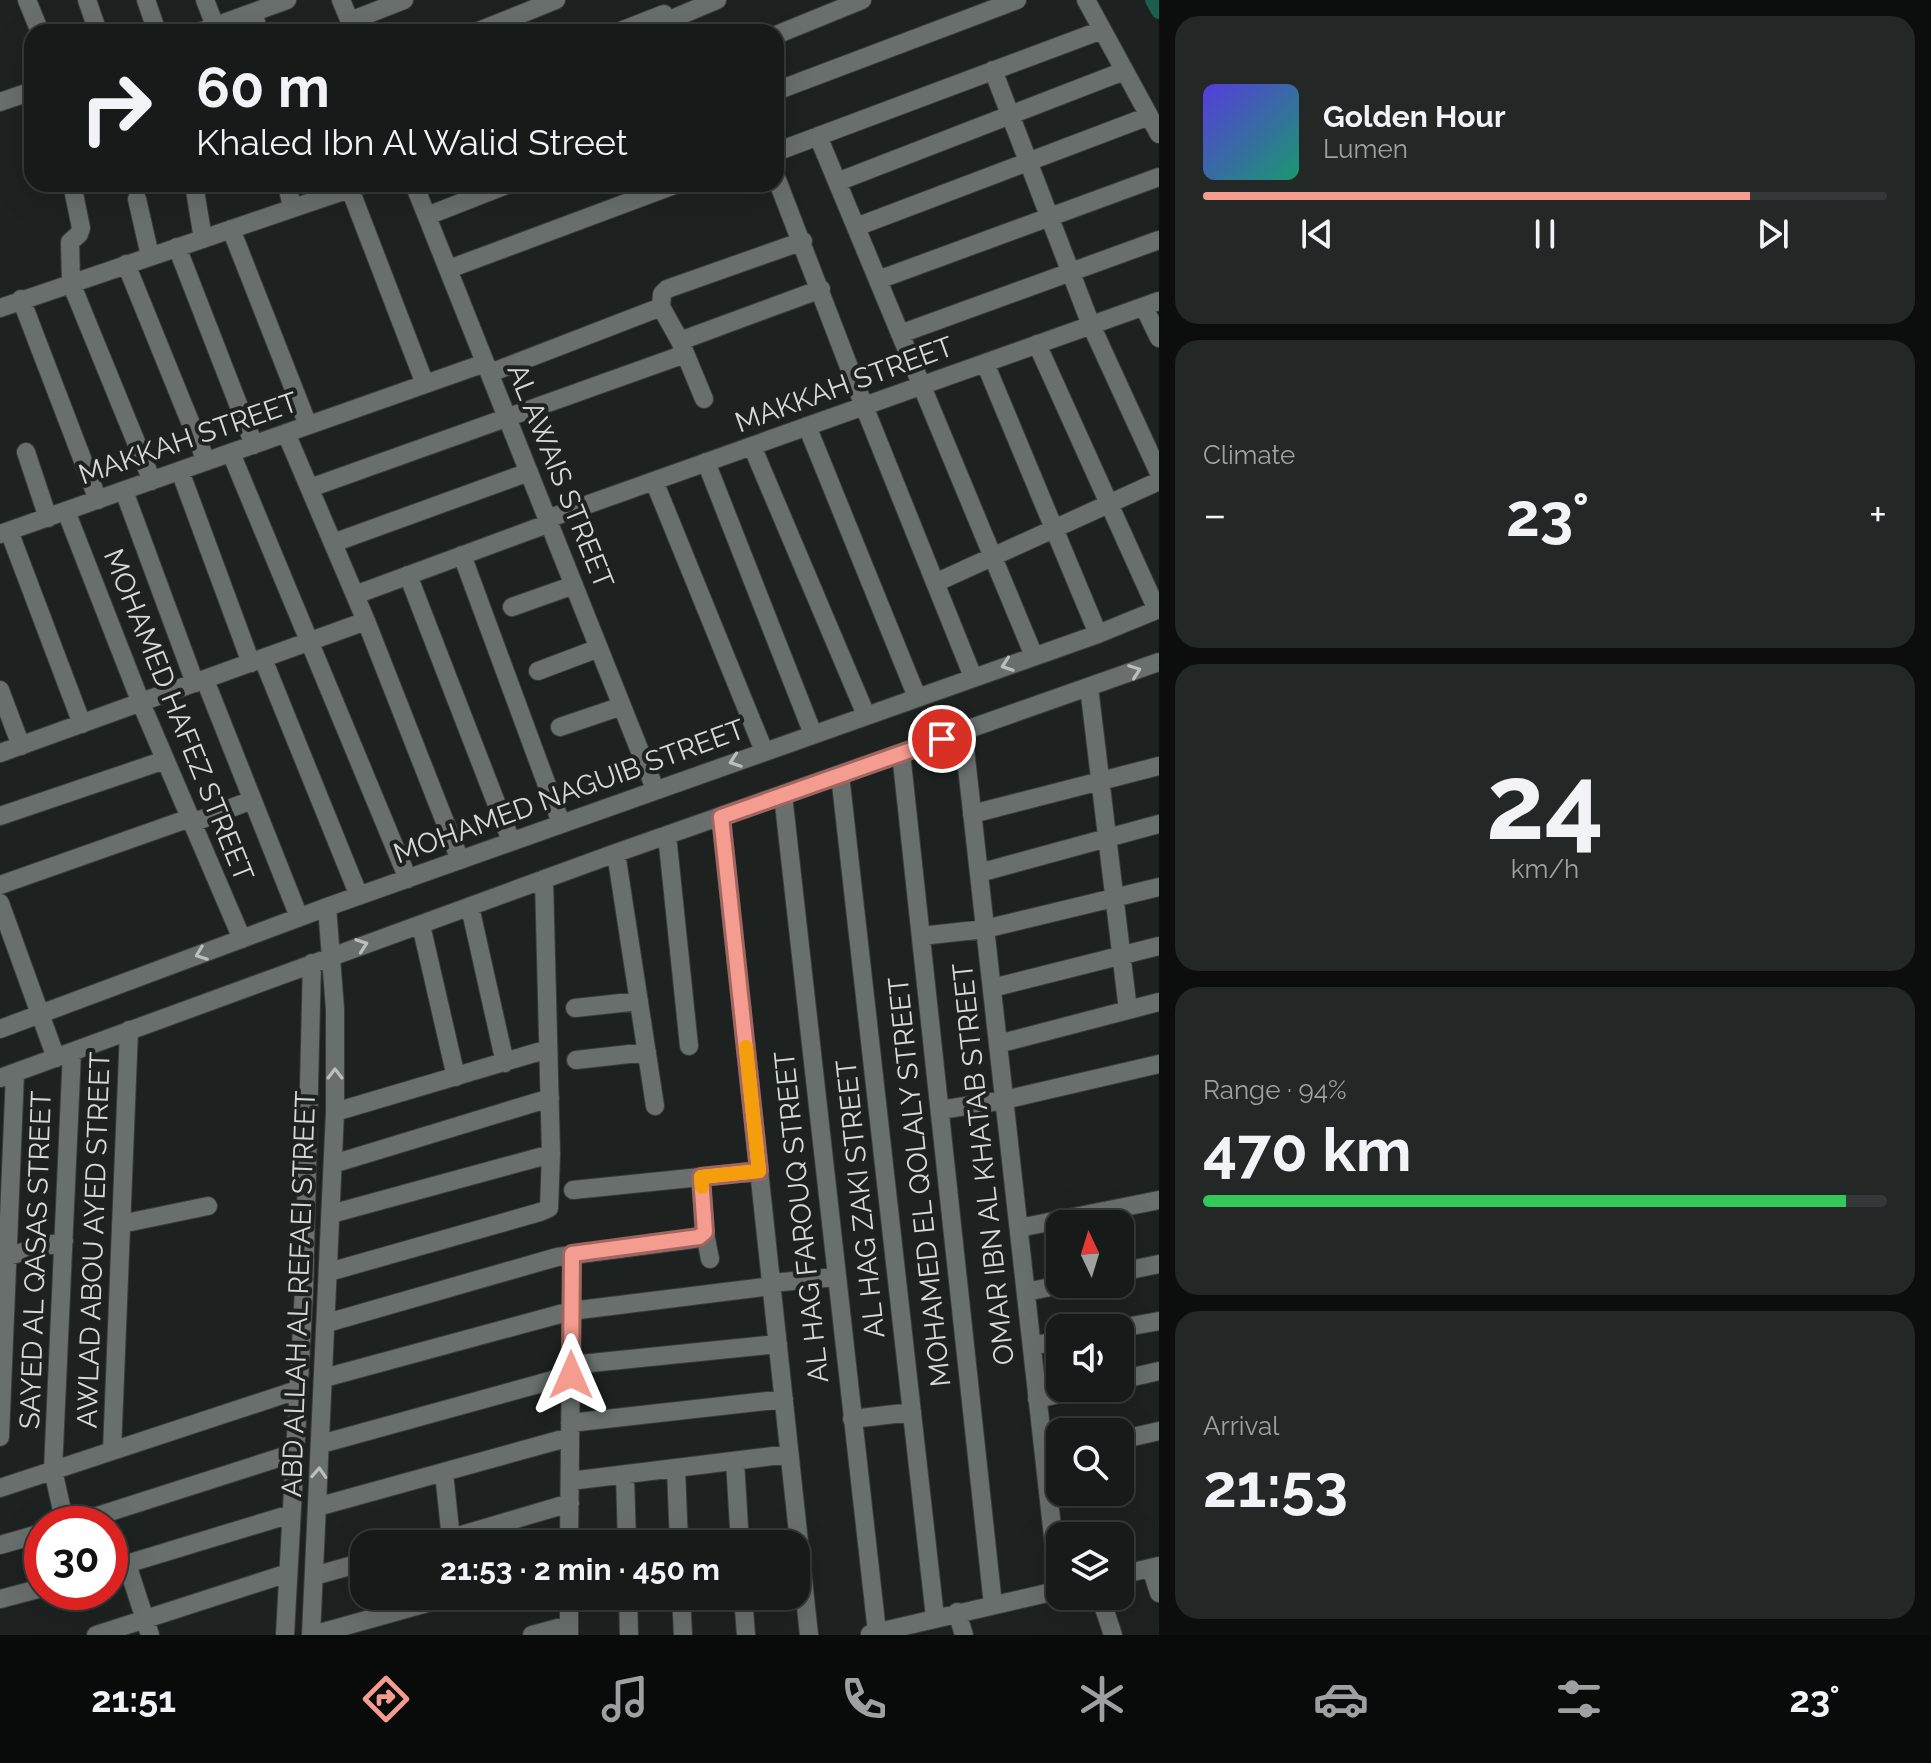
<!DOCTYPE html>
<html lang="en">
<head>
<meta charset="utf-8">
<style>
	body { margin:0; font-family:Raleway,sans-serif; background:#232726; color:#f1f3f6; height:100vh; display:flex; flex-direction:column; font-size:30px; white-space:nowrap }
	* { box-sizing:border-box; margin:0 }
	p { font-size:26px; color:#9ea1a2 }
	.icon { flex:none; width:44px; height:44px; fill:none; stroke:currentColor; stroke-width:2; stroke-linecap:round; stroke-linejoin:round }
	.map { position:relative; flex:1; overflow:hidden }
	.sheet { display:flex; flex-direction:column; gap:16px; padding:16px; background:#0c0e0e; width:772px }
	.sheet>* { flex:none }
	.banner { position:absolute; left:24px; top:24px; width:760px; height:168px; border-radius:24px; box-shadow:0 8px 32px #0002,0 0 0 2px #353838; background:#161a19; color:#f1f3f6; overflow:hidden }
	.needle { width:52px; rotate:356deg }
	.buttons { position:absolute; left:1046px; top:1210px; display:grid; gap:16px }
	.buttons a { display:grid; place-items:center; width:88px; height:88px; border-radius:16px; background:#161a19; box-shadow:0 8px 32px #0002,0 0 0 2px #353838; font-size:40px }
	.speed { position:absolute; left:24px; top:1506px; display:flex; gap:16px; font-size:40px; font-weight:700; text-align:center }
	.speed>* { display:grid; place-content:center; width:104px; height:104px; border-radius:50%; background:#161a19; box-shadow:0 8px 32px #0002,0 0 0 2px #353838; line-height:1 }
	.speed .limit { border:12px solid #d22; background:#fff; color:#111 }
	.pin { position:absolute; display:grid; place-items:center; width:68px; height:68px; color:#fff; margin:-34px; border:4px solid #fff; border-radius:50%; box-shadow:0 2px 8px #0007 }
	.me { position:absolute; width:88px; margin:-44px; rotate:0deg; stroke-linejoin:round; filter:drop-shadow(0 0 6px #0008) }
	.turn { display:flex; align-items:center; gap:28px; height:168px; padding:0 40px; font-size:36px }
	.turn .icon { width:104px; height:104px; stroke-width:2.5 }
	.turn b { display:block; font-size:56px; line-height:68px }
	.big { font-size:60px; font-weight:700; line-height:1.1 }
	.sheet .tile { flex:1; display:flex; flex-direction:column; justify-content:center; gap:12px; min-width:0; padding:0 28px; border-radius:24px; background:#232726 }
	.sheet .dial { align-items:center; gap:0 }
	.dial b { font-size:104px; line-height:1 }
	.song { display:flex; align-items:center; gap:24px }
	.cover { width:96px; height:96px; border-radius:12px; background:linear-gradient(135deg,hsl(250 70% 55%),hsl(160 70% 35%)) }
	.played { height:8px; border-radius:4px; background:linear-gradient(90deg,#f59c91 80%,#353838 80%) }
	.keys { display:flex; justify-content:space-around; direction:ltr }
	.heat { display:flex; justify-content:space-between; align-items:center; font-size:44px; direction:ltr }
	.charge { height:12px; border-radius:6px; background:linear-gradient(90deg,#34c759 94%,#353838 0) }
	.trip { position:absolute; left:350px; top:1530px; width:460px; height:80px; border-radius:24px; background:#161a19; box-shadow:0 8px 32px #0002,0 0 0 2px #353838; font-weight:700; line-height:80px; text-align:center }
	.tab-bar { display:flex; height:128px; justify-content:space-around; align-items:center; background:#090a0a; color:#9ea1a2 }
	.tab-bar .icon { width:56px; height:56px }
	.tab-bar .on { color:#f59c91 }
	.tab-bar b { font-size:36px; color:#f1f3f6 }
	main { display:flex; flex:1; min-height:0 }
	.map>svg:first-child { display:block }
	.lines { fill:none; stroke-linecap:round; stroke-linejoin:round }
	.canal { stroke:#1d5d50; stroke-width:16 }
	.minor-casing { stroke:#383d3b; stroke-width:20 }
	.minor { stroke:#686f6d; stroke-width:18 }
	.oneway { stroke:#babebd }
	.route-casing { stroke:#9f655e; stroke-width:20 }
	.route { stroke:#f59c91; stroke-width:14 }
	.slow { stroke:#f59e0b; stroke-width:14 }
	.labels { text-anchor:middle; stroke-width:8; stroke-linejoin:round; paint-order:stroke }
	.street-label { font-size:28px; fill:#d5d9d8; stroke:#1d2221 }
</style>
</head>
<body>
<main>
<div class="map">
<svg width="1159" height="1635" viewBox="0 0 1159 1635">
	<rect width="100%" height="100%" fill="#1d2221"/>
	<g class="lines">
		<path class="canal" d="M1153,0L1159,11"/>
		<g class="minor-casing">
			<path id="minor" d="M27,0L40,32
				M87,0L98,32
				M146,0L157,32
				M205,0L215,26
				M341,0L353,29
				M1086,0L1159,134
				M254,12L258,32
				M350,21L404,0
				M667,21L717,0
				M199,32L287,0
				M476,32L556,0
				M618,32L664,14
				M776,35L862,0
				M993,70L1091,325L1159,473
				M776,91L1017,0
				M0,102L32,91
				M818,136L1034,656
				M776,152L1102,30
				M776,177L864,406L973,677
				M837,182L1124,71
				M72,184L81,228L79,234L70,242L71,283L152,481
				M194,184L203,239
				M287,184L292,208
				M414,184L655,789
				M350,189L425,384
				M137,199L150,256
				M427,216L509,184
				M856,227L1149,116
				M231,229L308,425
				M177,247L254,445
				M126,264L206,461
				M449,269L677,184
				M878,280L1159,177
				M21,299L98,500
				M661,307L680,341L704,399
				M1144,307L1159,338
				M0,308L364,184
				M900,334L1159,240
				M680,341L821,289
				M1037,344L1157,610
				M985,363L1098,634
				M490,373L661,307L662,294L667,289L803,241
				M807,426L917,697
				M286,433L366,621L460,860
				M752,446L866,715
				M26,452L48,518
				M231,453L408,879
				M706,462L813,734
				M180,471L251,663
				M654,481L764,751
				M310,488L685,354
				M124,491L195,683
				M66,511L141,703L242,939
				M547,519L1159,301
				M9,531L82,724
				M0,534L485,363
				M333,543L529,472
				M462,555L561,823
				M408,575L511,841
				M935,583L1159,481
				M355,595L550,523
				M512,607L574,585
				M263,659L359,896
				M538,671L599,648
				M205,680L299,917
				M1089,687L1128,1010
				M0,690L21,746
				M560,727L622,706
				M963,731L1059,1590
				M0,753L366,621
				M901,753L993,1605
				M840,775L935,1617
				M783,795L877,1632L880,1635
				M972,814L1159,766
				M0,816L165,760
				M721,817L809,1635
				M192,823L252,800
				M667,835L689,1046
				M616,853L655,1106
				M979,873L1159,824
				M0,885L190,818
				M0,903L56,1058
				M470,907L505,1063
				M421,925L456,1077
				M921,936L985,929L1159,887
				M992,988L1159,946
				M575,1008L639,1001
				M0,1029L327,907L1098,634L1159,609
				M998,1044L1159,1002
				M576,1060L647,1052
				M0,1078L616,853L1159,662
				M940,1110L1004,1100L1159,1064
				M335,1112L548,1049
				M333,1164L550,1098
				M701,1177L704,1229L710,1259
				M573,1190L759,1171
				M331,1214L551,1154
				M121,1224L208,1206
				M1019,1228L1159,1200
				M0,1258L64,1241
				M329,1272L540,1212L549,1208L551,1154L544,879
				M1120,1272L1159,1264
				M771,1283L836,1277
				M1026,1292L1065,1284
				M327,1323L557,1257L694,1239L705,1232
				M1120,1328L1159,1321
				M1032,1346L1060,1340
				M571,1365L778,1344
				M324,1378L571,1311L772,1286
				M1120,1380L1159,1371
				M1037,1399L1084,1388
				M852,1419L912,1412
				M570,1423L784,1399
				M0,1437L15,1073
				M1120,1440L1159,1431
				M321,1444L571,1375
				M112,1451L129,1030
				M735,1461L740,1544
				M676,1468L679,1544
				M444,1473L451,1539
				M625,1474L627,1544
				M570,1481L789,1454
				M0,1488L297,1390
				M317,1507L570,1437
				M65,1524L53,1470L72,1052
				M72,1524L294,1453
				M431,1544L570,1503
				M569,1544L572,1254
				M0,1545L42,1533
				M127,1564L150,1635
				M1151,1568L1159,1593
				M110,1569L291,1514
				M1120,1575L1159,1566
				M314,1576L364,1562
				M628,1596L629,1635
				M681,1596L683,1635
				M743,1596L746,1635
				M1100,1596L1113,1635
				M0,1599L42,1588
				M957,1612L964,1635
				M870,1634L1060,1590
				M96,1635L288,1573
				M285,1635L304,1291L312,963
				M311,1635L335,1112V1009L327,907
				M313,1635L452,1596
				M532,1635L569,1625
				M569,1635V1596"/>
		</g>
		<use href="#minor" class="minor"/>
	</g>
	<defs><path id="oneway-chevron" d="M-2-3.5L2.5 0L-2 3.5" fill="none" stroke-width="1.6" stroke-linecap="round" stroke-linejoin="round" transform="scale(2)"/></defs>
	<g class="oneway">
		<use href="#oneway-chevron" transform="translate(1007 665) rotate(161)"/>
		<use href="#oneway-chevron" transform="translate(1135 671) rotate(-20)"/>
		<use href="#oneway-chevron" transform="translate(735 761) rotate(161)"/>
		<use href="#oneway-chevron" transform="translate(362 945) rotate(-19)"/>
		<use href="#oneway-chevron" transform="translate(201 954) rotate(159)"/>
		<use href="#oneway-chevron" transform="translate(335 1074) rotate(-90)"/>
		<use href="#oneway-chevron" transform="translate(319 1473) rotate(-87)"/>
	</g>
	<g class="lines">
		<g class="route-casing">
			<path id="route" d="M571,1375L572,1254L699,1237L705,1232L701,1177L759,1171L721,817L942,739"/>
		</g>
		<use href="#route" class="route"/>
		<path class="slow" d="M702,1187L701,1177L759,1171L746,1047"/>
	</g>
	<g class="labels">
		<g class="street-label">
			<text transform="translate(844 384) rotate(-20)" y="10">MAKKAH STREET</text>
			<text transform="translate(188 438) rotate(-19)" y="10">MAKKAH STREET</text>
			<text transform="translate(561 476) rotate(68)" y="10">AL AWAIS STREET</text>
			<text transform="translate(179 715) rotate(68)" y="10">MOHAMED HAFEZ STREET</text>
			<text transform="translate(569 791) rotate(-20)" y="10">MOHAMED NAGUIB STREET</text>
			<text transform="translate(983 1164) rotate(-96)" y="10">OMAR IBN AL KHATAB STREET</text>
			<text transform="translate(919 1182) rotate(-96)" y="10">MOHAMED EL QOLALY STREET</text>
			<text transform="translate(860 1199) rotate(-96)" y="10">AL HAG ZAKI STREET</text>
			<text transform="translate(801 1217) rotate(-96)" y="10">AL HAG FAROUQ STREET</text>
			<text transform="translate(93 1240) rotate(-88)" y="10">AWLAD ABOU AYED STREET</text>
			<text transform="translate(35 1260) rotate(-88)" y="10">SAYED AL QASAS STREET</text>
			<text transform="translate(298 1294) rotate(-88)" y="10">ABD ALLAH AL REFAEI STREET</text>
		</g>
	</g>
</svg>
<div class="buttons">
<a><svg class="needle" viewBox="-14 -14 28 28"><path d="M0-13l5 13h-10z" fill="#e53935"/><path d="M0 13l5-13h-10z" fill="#9ea1a2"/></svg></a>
<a><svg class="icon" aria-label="sound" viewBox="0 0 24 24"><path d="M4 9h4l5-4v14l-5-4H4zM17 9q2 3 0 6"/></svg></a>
<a><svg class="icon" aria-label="search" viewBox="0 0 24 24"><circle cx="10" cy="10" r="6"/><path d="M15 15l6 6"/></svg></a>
<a><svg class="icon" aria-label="layers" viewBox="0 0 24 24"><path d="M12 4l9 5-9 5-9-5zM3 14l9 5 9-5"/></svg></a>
</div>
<div class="speed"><div class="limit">30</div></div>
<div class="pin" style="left:942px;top:739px;background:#d93025"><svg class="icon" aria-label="arrive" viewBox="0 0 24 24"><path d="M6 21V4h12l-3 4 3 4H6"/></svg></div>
<svg class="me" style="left:571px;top:1375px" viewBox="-20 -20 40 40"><path d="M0-17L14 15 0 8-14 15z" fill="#f59c91" stroke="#fff" stroke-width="4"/></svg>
<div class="trip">21:53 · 2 min · 450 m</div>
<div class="banner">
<div class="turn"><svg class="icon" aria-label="right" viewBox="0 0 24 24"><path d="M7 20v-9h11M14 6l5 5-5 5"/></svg><div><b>60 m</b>Khaled Ibn Al Walid Street</div></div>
</div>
</div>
<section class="sheet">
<div class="tile">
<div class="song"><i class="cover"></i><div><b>Golden Hour</b><p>Lumen</p></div></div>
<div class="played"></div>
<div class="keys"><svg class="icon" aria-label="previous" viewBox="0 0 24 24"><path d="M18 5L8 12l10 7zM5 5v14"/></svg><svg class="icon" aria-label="pause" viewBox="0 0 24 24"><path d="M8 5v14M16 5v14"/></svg><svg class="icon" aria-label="next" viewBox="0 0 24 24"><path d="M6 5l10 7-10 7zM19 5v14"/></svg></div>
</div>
<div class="tile"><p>Climate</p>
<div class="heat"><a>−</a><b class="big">23°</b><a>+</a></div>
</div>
<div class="tile dial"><b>24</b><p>km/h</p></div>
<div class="tile"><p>Range · 94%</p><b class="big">470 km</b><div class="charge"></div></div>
<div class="tile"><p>Arrival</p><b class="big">21:53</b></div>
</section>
</main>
<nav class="tab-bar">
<b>21:51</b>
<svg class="icon on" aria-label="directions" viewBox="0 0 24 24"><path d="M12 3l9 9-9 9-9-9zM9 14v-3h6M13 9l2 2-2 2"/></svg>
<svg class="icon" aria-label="music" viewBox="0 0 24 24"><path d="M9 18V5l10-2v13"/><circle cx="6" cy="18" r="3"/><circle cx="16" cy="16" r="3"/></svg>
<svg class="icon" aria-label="phone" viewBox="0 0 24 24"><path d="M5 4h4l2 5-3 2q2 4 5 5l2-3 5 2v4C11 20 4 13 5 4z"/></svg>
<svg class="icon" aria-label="climate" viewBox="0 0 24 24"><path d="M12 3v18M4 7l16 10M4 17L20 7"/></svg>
<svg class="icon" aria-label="car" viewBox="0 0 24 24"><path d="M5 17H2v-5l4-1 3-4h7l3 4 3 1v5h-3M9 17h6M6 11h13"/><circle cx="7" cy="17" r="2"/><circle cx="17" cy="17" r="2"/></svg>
<svg class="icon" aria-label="filters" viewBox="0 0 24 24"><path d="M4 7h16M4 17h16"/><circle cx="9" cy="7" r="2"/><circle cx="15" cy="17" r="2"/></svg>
<b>23°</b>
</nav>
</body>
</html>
